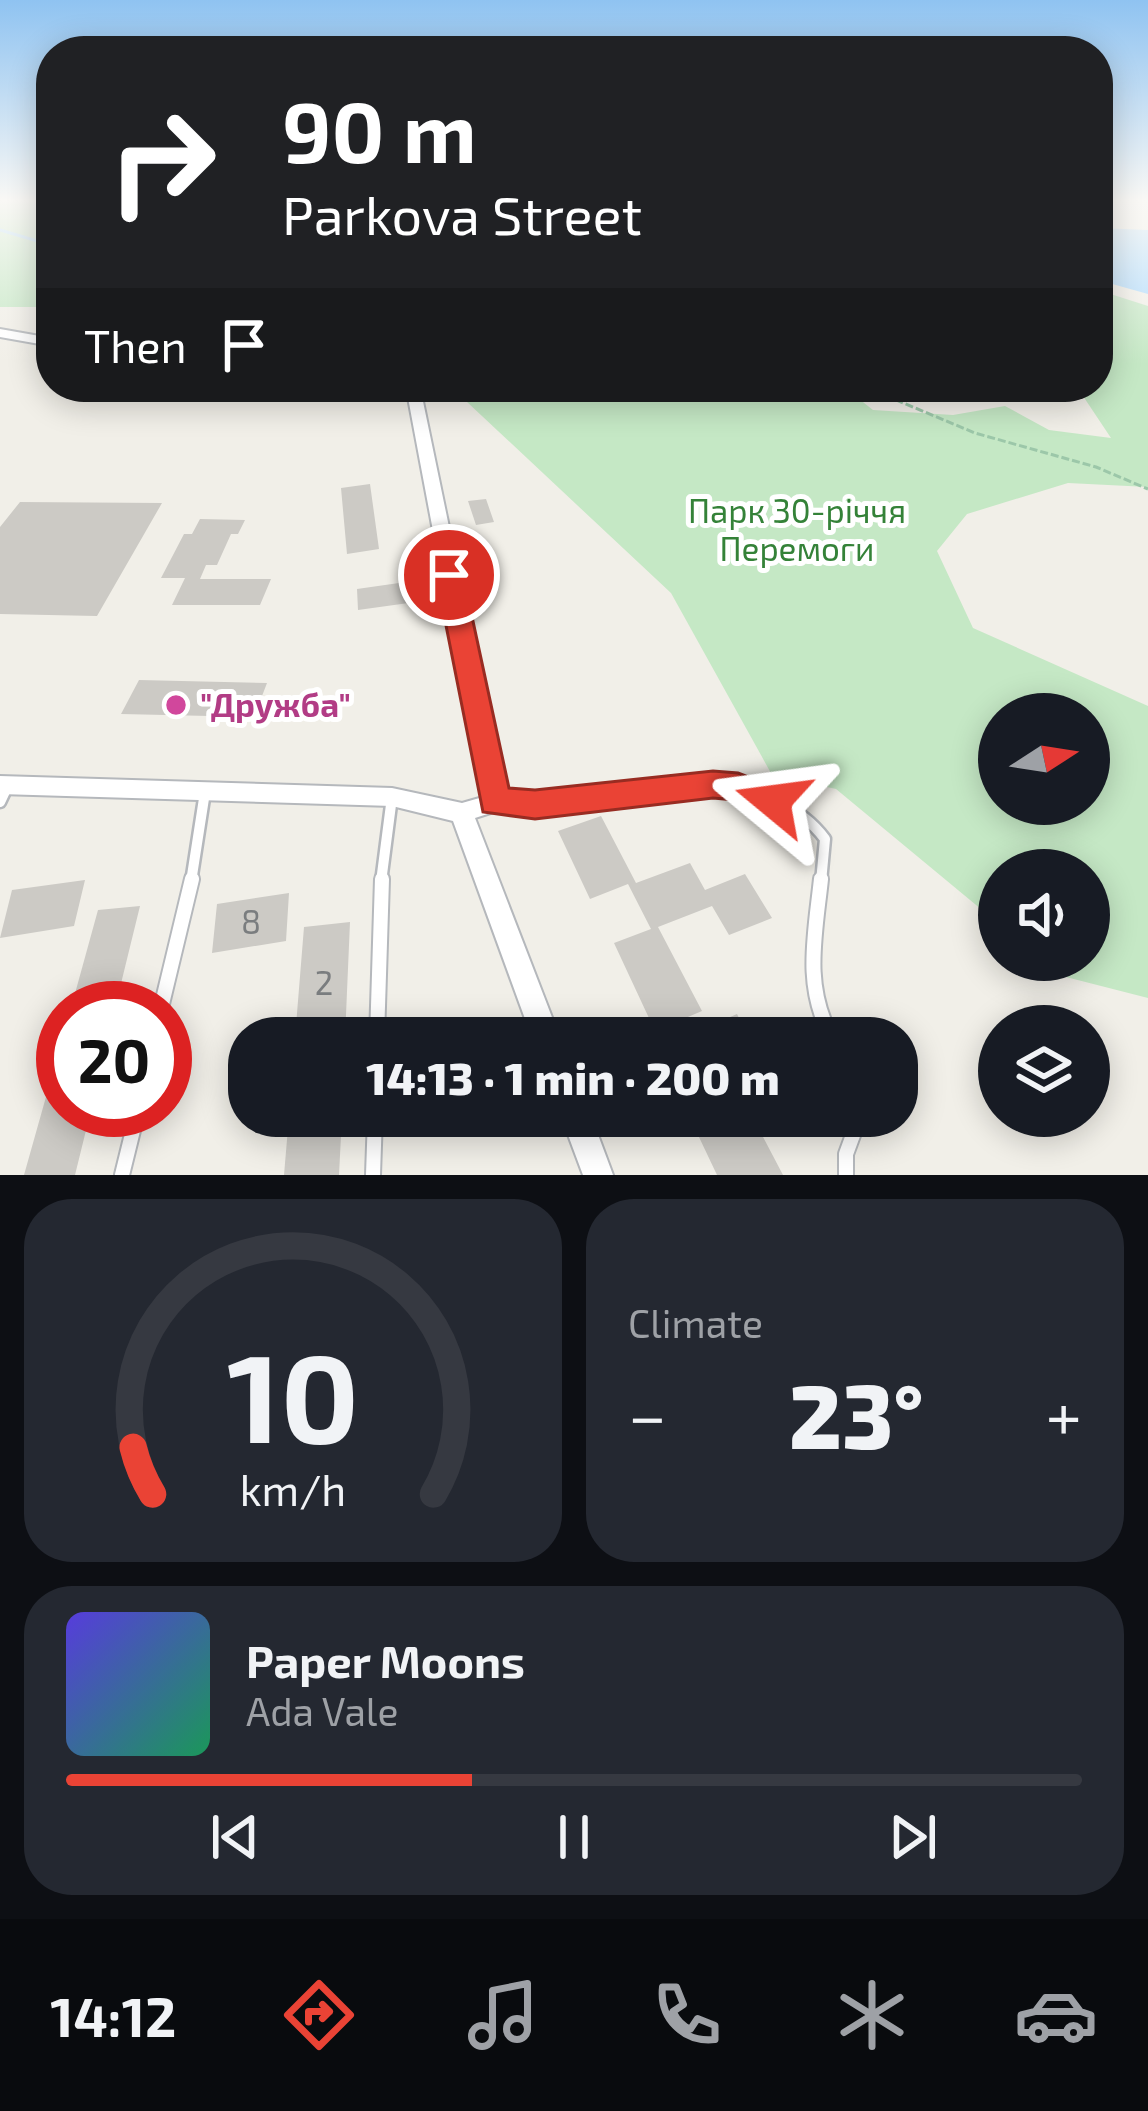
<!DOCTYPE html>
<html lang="en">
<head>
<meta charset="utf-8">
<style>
	body { margin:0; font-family:"Exo 2",sans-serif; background:#242831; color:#f1f3f6; height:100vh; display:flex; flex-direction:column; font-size:45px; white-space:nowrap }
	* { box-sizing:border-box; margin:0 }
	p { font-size:39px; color:#9ea1a6 }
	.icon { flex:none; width:66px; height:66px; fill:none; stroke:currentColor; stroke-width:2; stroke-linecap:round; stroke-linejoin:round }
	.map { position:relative; height:1175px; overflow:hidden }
	.details { display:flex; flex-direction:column; gap:24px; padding:24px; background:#0d0f14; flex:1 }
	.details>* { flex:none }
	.hud { position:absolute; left:36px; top:36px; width:1077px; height:366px; border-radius:48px; box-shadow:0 6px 30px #0003; background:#202124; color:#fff; overflow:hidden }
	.needle { width:78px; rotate:78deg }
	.controls { position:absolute; left:978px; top:693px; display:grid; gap:24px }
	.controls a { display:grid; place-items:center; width:132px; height:132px; border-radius:50%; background:#171b24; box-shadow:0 6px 30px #0003; font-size:60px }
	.speed { position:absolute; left:36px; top:981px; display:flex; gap:24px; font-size:60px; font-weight:700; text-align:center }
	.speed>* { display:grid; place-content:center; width:156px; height:156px; border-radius:50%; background:#171b24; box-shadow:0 6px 30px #0003; line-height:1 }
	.speed .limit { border:18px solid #d22; background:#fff; color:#111 }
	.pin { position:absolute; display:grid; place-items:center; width:102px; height:102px; color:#fff; margin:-51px; border:6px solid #fff; border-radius:50%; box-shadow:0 3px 12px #0007 }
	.me { position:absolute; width:132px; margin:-66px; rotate:286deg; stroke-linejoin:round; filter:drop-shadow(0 0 9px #0008) }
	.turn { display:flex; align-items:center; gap:42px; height:252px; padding:0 48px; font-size:54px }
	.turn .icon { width:156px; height:156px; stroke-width:2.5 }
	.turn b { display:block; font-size:84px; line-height:102px }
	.then { display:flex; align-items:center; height:114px; padding:0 48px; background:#0003; gap:24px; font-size:45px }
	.big { font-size:90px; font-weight:800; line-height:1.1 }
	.details .card { flex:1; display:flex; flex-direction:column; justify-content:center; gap:18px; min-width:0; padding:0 42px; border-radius:48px; background:#242831 }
	.details .dial { align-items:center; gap:0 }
	.dial svg { height:312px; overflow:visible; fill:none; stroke:#363941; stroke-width:7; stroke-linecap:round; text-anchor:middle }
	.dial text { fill:#f1f3f6; stroke:none }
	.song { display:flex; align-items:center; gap:36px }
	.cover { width:144px; height:144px; border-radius:18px; background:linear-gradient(135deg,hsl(250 70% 55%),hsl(150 70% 35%)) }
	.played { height:12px; border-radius:6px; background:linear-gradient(90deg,#ea4335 40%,#363941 40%) }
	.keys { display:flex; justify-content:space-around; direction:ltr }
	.heat { display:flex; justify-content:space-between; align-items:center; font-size:66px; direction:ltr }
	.details .tiles { flex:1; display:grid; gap:24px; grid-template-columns:1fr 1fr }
	.card:last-child { grid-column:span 2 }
	.trip { position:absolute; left:228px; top:1017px; width:690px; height:120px; border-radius:48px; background:#171b24; box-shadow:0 6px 30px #0003; font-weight:800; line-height:120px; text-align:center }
	.tabs { display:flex; height:192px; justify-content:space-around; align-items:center; background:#090b0e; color:#9ea1a6 }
	.tabs .icon { width:84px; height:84px }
	.tabs .on { color:#ea4335 }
	.tabs b { font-size:54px; color:#f1f3f6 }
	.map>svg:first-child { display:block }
	.green { fill:#c5e8c5; fill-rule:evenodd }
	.water { fill:#aadaff }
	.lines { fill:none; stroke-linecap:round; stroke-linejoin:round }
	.stream { stroke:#aadaff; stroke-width:3 }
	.building { fill:#cccac5 }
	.lane-far1-casing { stroke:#b5b8bc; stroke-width:15 }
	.lane-casing { stroke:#b5b8bc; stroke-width:18 }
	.street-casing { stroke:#b5b8bc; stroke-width:4 }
	.path { stroke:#9cc7a9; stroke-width:3; stroke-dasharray:8 3; stroke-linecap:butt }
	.lane-far1 { stroke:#fff; stroke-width:10 }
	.lane { stroke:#fff; stroke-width:14 }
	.street { fill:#fff; fill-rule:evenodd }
	.route { fill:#ea4335; stroke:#982c22; stroke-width:3 }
	.hotel-dot { fill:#d1479c; stroke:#fff; stroke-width:4.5 }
	.labels { text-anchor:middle; stroke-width:10; stroke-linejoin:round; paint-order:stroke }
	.park-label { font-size:33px; fill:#348238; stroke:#fff }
	.hotel-label { font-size:33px; font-weight:bold; fill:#b23c85; stroke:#fff; text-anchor:start }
	.near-number-label { font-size:33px; fill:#7a7d7f }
</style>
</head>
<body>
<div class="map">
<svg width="1148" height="1175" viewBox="0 0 1148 1175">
	<rect width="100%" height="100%" fill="#f1efe8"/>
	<path class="green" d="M51,200V307H0V201Z
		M1098,290L1148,306V487L1068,483L967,514L937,551L973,628L1148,706V998L1062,976L1043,960H1089V870H999V924L836,789L772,775L671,593L451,387H844L873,410L953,415L1005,406L1049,430L1111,438L1077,387H1098ZM999,714H1089V804H999Z"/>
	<path class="water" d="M1098,228L1148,230V294L1098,280Z"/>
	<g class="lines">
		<path class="stream" d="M0,230L51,245"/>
	</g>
	<path class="building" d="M370,484L379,549L347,554L341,488Z
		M486,499L494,522L476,525L468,501Z
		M20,502L162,503L97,616L0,614V527Z
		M200,519L245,520L238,534H231L217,565H206L200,579H271L260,605H172L185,578H161L184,534H192Z
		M420,580L423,601L358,610L357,589Z
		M139,680L267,683L254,717L121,714Z
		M601,816L636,883L690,863L705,890L745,874L772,918L729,935L712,906L658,927L702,1011L655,1031L614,943L651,929L628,884L590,899L558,831Z
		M85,880L74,926L0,938L12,890Z
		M289,893L286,941L212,953L217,904Z
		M140,906L115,1008H71L98,910Z
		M350,922L345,1038H295L304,927Z
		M737,1014L749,1038H682Z
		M62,1040L63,1110H91L75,1175H24Z
		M289,1116H342L339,1175H284Z
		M689,1116H752L783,1175H717Z"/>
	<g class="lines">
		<g class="lane-far1-casing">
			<path id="lane-far1" d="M0,802L8,785
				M495,802L535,804L713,784C755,789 800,805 825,839L821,882
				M191,882L205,792
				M381,882L392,797"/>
		</g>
		<g class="lane-casing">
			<path id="lane" d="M821,879C815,936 803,986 832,1038
				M161,1008L192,879
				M377,1038L382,879
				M122,1175L138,1110
				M373,1175L375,1116
				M846,1175V1154L860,1116"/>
		</g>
		<g class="street-casing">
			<path id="street" d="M0,329L51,338V346L0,337Z
				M406,387H420L506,802L503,809L475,818L560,1038H532L453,821L392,806L0,794V776L392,788L462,803L483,797Z
				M561,1116H591L613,1175H583Z"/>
		</g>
		<path class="path" d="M865,387L975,433L1096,467L1148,489"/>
		<use href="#lane-far1" class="lane-far1"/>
		<use href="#lane" class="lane"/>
		<use href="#street" class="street"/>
	</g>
	<linearGradient id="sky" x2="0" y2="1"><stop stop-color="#8fc3f1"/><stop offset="0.55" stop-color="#f9f8f5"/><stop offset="1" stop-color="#f9f8f5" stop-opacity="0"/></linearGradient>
	<rect width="1148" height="364" fill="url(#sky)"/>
	<path class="route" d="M449,567L463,575L509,788L535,790L713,771L738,773L785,791L790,801L785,811L773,815L735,800L713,798L535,819L483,812L436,575Z"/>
	<circle class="hotel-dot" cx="176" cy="705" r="12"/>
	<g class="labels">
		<g class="park-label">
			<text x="797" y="523">Парк 30-річчя<tspan x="797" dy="38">Перемоги</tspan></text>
		</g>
		<g class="hotel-label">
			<text x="200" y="717">"Дружба"</text>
		</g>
		<g class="near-number-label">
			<text x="251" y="934">8</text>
			<text x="324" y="995">2</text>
		</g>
	</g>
</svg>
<div class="controls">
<a><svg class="needle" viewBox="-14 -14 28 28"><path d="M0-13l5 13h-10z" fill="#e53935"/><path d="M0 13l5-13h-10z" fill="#9ea1a6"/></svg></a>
<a><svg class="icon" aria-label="sound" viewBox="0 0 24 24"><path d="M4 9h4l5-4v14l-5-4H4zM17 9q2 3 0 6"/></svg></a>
<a><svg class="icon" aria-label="layers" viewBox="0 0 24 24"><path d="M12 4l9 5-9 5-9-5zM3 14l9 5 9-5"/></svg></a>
</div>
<div class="speed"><div class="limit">20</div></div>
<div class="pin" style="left:449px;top:575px;background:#d93025"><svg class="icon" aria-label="arrive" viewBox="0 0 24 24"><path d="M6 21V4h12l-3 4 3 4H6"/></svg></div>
<svg class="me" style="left:773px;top:801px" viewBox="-20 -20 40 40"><path d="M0-17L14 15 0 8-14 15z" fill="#ea4335" stroke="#fff" stroke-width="4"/></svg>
<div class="trip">14:13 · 1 min · 200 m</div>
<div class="hud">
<div class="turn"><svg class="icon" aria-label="right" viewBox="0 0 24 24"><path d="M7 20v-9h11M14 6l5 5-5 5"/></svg><div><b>90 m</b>Parkova Street</div></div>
<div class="then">Then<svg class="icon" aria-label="arrive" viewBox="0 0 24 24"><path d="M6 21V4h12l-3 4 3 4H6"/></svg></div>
</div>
</div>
<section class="details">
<div class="tiles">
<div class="card dial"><svg viewBox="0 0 100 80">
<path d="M14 69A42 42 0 1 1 86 69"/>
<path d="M14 69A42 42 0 0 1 9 57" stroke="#ea4335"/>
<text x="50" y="56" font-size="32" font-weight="700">10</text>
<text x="50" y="72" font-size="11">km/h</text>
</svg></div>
<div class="card"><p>Climate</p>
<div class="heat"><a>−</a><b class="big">23°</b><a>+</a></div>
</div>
<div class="card">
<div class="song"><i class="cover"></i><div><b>Paper Moons</b><p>Ada Vale</p></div></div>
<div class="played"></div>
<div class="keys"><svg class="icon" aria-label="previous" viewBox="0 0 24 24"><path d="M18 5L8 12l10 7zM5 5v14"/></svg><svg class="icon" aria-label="pause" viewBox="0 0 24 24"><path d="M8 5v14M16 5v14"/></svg><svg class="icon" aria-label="next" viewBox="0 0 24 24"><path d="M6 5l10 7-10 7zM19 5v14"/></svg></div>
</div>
</div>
</section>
<nav class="tabs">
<b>14:12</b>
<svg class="icon on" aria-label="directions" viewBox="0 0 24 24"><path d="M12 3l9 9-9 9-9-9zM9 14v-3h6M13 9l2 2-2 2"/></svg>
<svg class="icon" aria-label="music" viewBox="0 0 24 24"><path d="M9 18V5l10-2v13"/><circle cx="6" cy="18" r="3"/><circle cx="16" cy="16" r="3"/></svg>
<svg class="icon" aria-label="phone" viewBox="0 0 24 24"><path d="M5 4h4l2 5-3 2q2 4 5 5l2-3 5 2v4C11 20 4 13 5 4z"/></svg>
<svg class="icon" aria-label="climate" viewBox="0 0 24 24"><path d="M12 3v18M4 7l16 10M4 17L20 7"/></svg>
<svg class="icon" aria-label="car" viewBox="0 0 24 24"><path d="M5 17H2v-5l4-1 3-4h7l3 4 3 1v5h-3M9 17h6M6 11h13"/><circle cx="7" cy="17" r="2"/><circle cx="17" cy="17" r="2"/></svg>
</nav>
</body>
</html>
